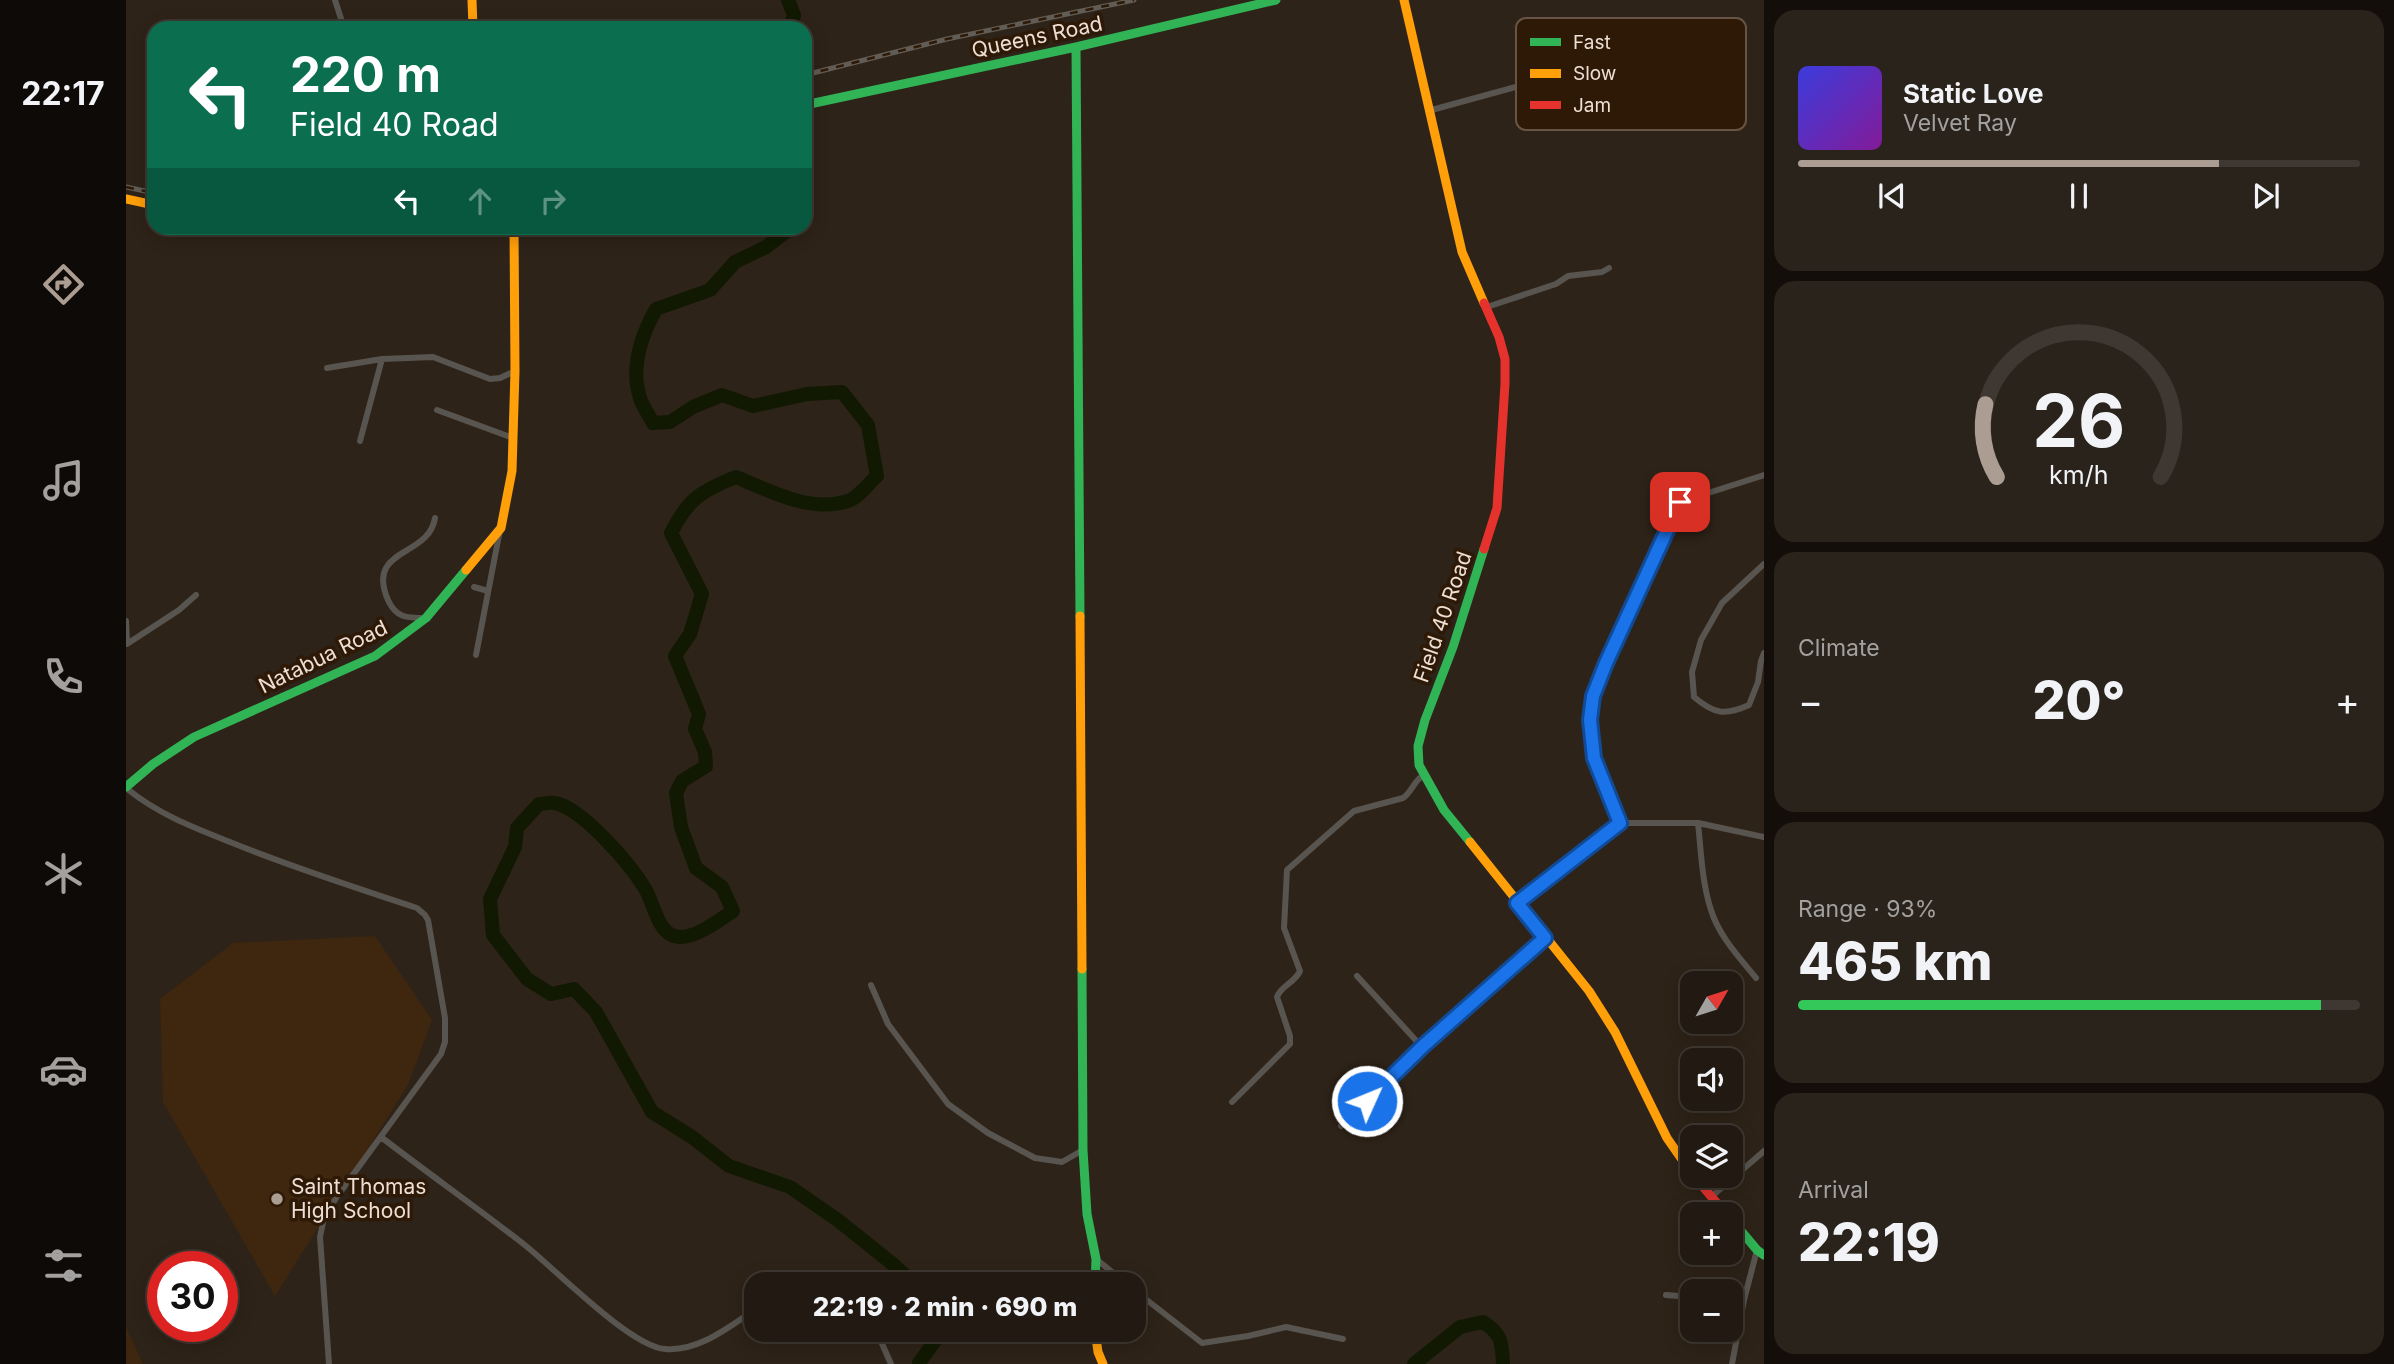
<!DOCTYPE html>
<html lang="en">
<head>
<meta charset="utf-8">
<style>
	body { margin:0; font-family:Inter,sans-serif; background:#2a231b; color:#f1f3f6; height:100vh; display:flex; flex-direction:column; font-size:26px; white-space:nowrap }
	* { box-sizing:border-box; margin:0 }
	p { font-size:23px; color:#a2a19f }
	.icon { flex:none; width:38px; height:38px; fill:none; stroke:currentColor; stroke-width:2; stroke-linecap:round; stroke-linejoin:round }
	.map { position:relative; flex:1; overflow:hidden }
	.panel { display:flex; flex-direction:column; gap:10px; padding:10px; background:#130e0a; width:630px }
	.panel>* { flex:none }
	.hud { position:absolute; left:21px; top:21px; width:665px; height:214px; border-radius:21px; box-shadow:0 4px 18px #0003,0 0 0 2px #3f3832; background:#0b6e4f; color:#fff; overflow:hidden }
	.needle { width:46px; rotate:51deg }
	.controls { position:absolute; left:1554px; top:971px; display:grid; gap:14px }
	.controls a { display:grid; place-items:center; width:63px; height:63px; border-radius:14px; background:#221a12; box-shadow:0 4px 18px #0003,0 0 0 2px #3f3832; font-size:35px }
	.speed { position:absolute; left:21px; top:1251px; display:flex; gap:14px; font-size:35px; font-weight:700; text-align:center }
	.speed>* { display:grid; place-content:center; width:91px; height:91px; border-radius:50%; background:#221a12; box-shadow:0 4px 18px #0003,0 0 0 2px #3f3832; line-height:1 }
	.speed .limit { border:10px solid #d22; background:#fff; color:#111 }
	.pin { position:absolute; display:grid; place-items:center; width:60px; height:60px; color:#fff; margin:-30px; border-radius:14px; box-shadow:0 4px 10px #0006 }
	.me { position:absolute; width:77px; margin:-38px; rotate:46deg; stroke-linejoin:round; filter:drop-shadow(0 0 5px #0008) }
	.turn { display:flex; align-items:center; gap:24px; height:147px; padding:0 28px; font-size:32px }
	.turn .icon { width:91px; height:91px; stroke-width:2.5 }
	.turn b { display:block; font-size:49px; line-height:60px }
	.lanes { display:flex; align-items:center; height:66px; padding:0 28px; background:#0003; justify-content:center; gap:35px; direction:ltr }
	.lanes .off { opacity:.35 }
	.big { font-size:52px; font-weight:800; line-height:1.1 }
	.panel .tile { flex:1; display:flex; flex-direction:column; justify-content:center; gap:10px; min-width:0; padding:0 24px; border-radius:21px; background:#2a231b }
	.panel .dial { align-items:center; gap:0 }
	.dial svg { height:182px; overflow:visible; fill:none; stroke:#3f3832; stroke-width:7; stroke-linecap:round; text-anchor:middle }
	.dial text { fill:#f1f3f6; stroke:none }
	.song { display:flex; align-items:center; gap:21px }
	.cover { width:84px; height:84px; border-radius:10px; background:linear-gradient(135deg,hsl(240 70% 55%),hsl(290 70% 35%)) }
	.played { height:7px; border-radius:4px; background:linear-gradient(90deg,#ab9d92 75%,#3f3832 75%) }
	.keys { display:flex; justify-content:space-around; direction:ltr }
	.heat { display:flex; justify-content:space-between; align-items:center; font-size:38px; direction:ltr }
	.charge { height:10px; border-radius:5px; background:linear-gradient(90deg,#34c759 93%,#3f3832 0) }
	.trip { position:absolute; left:618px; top:1272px; width:402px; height:70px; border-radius:21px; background:#221a12; box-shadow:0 4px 18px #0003,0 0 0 2px #3f3832; font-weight:800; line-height:70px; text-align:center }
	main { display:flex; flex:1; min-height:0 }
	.menu { display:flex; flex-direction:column; width:126px; justify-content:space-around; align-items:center; background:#0e0a07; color:#a2a19f }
	.menu .icon { width:49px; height:49px }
	.menu .on { color:#ab9d92 }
	.menu b { font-size:32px; color:#f1f3f6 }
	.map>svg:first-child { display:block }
	.built { fill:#3f260f }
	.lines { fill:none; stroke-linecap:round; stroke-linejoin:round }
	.river { stroke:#111902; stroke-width:14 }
	.street { stroke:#58544f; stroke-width:6 }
	.fast { stroke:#30b455; stroke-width:9 }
	.slow { stroke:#ff9f0a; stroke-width:9 }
	.jam { stroke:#e5322d; stroke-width:9 }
	.rail-casing { stroke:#615c55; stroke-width:5 }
	.rail { stroke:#2d1906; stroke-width:2.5; stroke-dasharray:8; stroke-linecap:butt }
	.route-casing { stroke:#114b97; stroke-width:18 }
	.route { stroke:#1a73e8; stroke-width:12 }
	.poi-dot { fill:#ab9d92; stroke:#2d1906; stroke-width:2.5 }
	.labels { text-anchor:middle; stroke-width:7; stroke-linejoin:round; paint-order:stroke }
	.street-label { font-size:21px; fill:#eedfd4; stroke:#2d1906 }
	.poi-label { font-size:21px; fill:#eedfd4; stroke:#2d1906; text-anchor:start }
	.key { fill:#2d1906; stroke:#675444; stroke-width:2 }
	.key-label { font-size:19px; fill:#eedfd4 }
</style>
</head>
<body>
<main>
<nav class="menu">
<b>22:17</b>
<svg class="icon on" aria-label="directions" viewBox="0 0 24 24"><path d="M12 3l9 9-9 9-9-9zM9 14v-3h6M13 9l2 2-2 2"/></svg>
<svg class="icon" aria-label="music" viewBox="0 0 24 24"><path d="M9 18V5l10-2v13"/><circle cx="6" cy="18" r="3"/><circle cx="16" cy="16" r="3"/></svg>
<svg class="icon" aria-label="phone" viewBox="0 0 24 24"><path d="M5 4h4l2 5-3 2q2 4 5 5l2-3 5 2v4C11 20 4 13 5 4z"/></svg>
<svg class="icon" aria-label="climate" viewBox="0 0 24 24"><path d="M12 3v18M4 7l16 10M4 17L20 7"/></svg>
<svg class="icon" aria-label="car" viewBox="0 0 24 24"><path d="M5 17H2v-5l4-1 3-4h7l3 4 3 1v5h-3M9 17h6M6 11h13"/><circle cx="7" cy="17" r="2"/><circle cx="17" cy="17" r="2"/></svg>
<svg class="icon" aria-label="filters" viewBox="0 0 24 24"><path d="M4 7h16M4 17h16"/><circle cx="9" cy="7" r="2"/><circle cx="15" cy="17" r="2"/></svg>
</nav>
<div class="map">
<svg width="1638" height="1364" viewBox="0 0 1638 1364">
	<rect width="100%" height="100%" fill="#2e2318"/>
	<path class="built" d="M249,936L306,1020L282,1085L149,1296L37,1102L34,999L107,943Z
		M0,1327L17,1364H0Z"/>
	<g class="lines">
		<path class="river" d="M662,0L668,15L664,28
			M665,228L640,247L609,262L584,290L530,309C515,336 504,367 514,398C517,407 523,415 527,423L544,422L567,407L596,395L627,406L681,394L716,392L742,425L751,476C743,483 732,498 722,501C684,513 644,491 610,477C575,491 562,499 545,533L576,594L564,634L549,656L573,714L569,729L579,752L580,766L556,781L550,793L555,827L570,868L596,887L607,911C593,920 572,937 554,937C531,937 528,901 518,887C504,864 456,808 429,803C425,802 418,804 413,804L391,828L389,847L364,899L367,935L401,979L425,994L448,989L470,1012L526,1112L566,1137L603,1166L664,1187L713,1221L768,1265L788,1284
			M793,1363L811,1338L808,1330
			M1288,1364L1334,1327L1357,1322C1376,1334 1376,1343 1377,1364"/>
		<path class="street" d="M209,0L218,28
			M1302,111L1415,80L1504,51
			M1361,307L1430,284L1442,276L1476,272L1483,268
			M201,368L256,359L307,357L364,379L374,378L389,371
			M311,410L387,438
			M234,441L256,359
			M1638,564L1596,603L1575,640L1566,672L1568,697C1588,714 1599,716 1623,705L1632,682L1635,661L1638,653
			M348,587L362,591
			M299,618C281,618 270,618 262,600C239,547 303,558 309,518
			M0,621L1,644L53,610L70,595
			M350,655L374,530
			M0,788C32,814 66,827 104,842C165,867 228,887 291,908L299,915L302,920L319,1018V1042L315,1054L210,1198L198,1218L194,1237L203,1364
			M1494,823L1468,758L1464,720L1467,696L1554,502L1638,475
			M1572,823C1575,851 1576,883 1585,910C1593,936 1613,957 1630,978
			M1391,903L1494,823H1572L1638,837
			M1231,976L1296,1047
			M745,985L762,1024L822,1104L862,1133L909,1158L936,1162L957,1150
			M1106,1102L1164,1044V1036L1151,997C1155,985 1169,983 1174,971L1158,928L1161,870L1228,811L1277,798C1286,792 1288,780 1298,775
			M1215,1126L1296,1047L1419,938
			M255,1137C303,1174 353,1209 400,1246C431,1271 504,1346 539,1349C573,1352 604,1326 630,1309
			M1585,1197L1638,1151
			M970,1259L1001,1284
			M668,1284C683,1276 700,1275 715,1284
			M1008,1290L1076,1343L1122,1336L1160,1327L1217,1339
			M1540,1295L1566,1297
			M1605,1299L1618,1300
			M750,1330L765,1364
			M1606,1364L1618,1300L1631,1250"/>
		<path class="fast" d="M950,47L954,616
			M679,105L950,47L1150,0
			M0,787L27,764L68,737L249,656L300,618L340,570
			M1344,842L1318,810L1293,765L1292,746L1299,720L1327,647L1358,549
			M956,969L957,1150L961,1214L970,1259L969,1284
			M1605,1219L1631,1250L1638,1255"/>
		<path class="slow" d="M346,0L347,28
			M1278,0L1336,252L1358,303
			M0,199L28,205
			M340,570L375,528L386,471L389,371L388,228
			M954,616L956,969
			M1344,842L1463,991L1489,1032L1541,1138L1566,1174
			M969,1330L972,1352L977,1364"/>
		<path class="jam" d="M1358,549L1371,508L1379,384V359L1373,337L1358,303
			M1568,1176L1600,1214"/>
		<g class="rail-casing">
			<path id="rail" d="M679,75L821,39L1008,0
				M0,187L28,193"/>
		</g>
		<use href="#rail" class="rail"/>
	</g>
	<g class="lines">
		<g class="route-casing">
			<path id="route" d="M1241,1101L1296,1047L1419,938L1391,903L1494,823L1468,758L1464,720L1467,696L1480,663L1554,502"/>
		</g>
		<use href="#route" class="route"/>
	</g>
	<circle class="poi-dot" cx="151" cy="1199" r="7"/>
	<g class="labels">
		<g class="street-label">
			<text transform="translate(911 37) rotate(-12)" y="7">Queens Road</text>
			<text transform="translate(1317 617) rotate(-71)" y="7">Field 40 Road</text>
			<text transform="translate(197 657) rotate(-26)" y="7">Natabua Road</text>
		</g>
		<g class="poi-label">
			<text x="165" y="1194">Saint Thomas<tspan x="165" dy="24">High School</tspan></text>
		</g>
	</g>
	<rect x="1390" y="18" width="230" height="112" rx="10" class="key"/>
	<rect x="1404" y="38" width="31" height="8" fill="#30b455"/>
	<rect x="1404" y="69" width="31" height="9" fill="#ff9f0a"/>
	<rect x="1404" y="101" width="31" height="8" fill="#e5322d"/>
	<g class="key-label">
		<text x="1447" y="49">Fast</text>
		<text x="1447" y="80">Slow</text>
		<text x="1447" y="112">Jam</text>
	</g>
</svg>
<div class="controls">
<a><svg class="needle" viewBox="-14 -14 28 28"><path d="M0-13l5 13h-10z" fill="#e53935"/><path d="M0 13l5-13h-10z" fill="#a2a19f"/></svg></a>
<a><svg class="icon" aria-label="sound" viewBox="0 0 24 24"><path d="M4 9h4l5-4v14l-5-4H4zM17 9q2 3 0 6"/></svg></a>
<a><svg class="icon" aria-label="layers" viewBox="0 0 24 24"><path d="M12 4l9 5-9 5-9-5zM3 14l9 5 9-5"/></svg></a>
<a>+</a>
<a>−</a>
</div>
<div class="speed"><div class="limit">30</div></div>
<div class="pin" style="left:1554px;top:502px;background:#d93025"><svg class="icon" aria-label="arrive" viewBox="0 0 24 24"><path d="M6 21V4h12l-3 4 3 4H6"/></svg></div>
<svg class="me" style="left:1241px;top:1101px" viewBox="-20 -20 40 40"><circle r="17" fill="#1a73e8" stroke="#fff" stroke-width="3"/><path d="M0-11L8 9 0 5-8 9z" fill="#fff"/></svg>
<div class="trip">22:19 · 2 min · 690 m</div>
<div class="hud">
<div class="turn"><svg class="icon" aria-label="left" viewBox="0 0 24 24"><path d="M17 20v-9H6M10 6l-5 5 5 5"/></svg><div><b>220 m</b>Field 40 Road</div></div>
<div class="lanes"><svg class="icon" aria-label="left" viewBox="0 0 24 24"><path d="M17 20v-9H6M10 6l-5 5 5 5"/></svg><svg class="icon off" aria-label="ahead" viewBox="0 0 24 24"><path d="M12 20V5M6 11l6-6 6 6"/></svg><svg class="icon off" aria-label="right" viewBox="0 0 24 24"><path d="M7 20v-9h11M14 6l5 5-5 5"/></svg></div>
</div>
</div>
<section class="panel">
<div class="tile">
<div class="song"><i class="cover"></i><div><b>Static Love</b><p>Velvet Ray</p></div></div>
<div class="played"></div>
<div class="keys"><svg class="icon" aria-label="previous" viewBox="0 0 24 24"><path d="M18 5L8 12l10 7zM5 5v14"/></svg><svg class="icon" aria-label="pause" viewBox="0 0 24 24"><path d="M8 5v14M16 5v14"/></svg><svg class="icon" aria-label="next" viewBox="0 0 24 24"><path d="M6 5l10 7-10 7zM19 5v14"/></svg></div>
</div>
<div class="tile dial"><svg viewBox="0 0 100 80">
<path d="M14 69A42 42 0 1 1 86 69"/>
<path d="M14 69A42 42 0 0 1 9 37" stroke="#ab9d92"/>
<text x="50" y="56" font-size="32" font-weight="700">26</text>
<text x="50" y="72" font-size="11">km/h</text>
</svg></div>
<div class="tile"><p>Climate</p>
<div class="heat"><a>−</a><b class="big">20°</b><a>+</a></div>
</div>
<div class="tile"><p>Range · 93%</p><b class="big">465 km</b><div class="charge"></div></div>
<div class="tile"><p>Arrival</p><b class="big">22:19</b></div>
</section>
</main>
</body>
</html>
